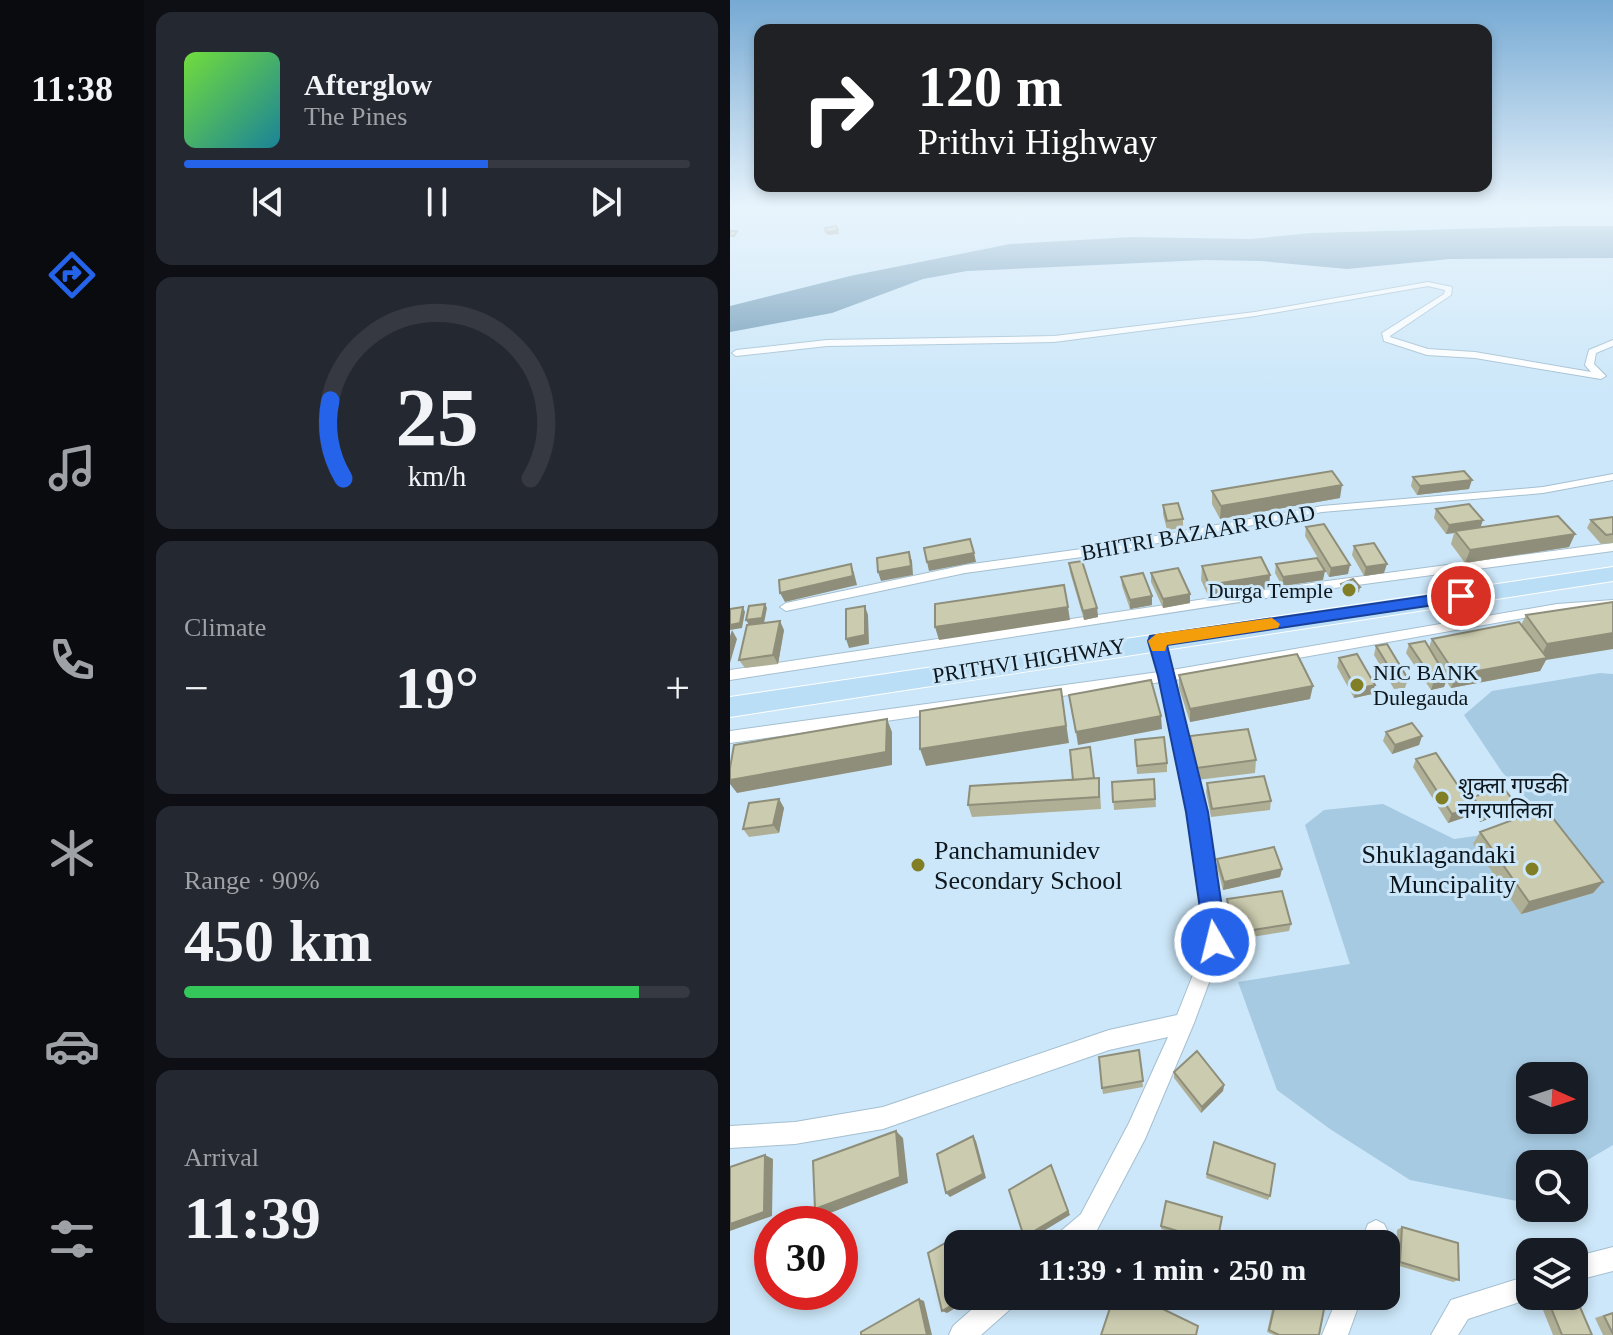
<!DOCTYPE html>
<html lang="en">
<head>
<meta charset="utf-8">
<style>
	body { margin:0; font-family:"Times New Roman","Noto Sans Devanagari",serif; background:#242831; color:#f1f3f6; height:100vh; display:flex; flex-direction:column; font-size:30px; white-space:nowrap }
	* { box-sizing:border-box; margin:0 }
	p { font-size:26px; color:#9ea1a6 }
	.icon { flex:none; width:44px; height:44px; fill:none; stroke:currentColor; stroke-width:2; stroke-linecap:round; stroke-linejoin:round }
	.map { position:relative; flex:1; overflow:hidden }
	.drawer { display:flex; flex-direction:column; gap:12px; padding:12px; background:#0d0f14; width:586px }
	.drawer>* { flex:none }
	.top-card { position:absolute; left:24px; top:24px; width:738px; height:168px; border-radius:16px; box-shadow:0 4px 12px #0003; background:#202124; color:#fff; overflow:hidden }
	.needle { width:52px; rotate:93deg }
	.controls { position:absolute; left:786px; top:1062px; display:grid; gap:16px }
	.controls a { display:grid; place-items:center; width:72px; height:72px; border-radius:16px; background:#171b24; box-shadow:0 4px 12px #0003; font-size:40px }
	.speed { position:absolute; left:24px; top:1206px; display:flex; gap:16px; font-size:40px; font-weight:700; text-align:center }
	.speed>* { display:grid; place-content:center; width:104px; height:104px; border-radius:50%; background:#171b24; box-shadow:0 4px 12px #0003; line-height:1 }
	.speed .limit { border:12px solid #d22; background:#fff; color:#111 }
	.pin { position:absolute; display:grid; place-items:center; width:68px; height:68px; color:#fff; margin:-34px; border:4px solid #fff; border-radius:50%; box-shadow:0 2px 8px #0007 }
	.me { position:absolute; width:88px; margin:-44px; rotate:352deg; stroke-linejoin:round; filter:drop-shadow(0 0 6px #0008) }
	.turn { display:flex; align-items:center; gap:28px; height:168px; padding:0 32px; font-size:36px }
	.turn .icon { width:104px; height:104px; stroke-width:2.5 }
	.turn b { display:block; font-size:56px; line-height:68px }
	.big { font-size:60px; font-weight:700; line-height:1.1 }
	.drawer .widget { flex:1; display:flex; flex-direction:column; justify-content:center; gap:12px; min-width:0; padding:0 28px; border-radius:16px; background:#242831 }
	.drawer .dial { align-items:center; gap:0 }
	.dial svg { height:208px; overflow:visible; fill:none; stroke:#363941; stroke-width:7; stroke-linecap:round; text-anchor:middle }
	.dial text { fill:#f1f3f6; stroke:none }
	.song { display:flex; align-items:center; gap:24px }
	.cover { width:96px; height:96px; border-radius:12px; background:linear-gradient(135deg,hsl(100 70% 55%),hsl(190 70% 35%)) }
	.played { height:8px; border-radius:4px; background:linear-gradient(90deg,#2563eb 60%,#363941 60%) }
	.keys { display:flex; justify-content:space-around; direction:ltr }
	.heat { display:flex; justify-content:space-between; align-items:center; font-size:44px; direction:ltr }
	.charge { height:12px; border-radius:6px; background:linear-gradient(90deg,#34c759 90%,#363941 0) }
	.trip { position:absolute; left:214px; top:1230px; width:456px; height:80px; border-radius:16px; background:#171b24; box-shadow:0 4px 12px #0003; font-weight:700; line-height:80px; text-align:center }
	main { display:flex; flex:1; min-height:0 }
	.dock { display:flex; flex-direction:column; width:144px; justify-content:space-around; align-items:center; background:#090b0e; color:#9ea1a6 }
	.dock .icon { width:56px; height:56px }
	.dock .current { color:#2563eb }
	.dock b { font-size:36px; color:#f1f3f6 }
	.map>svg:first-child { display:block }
	.green { fill:#a6cae2; fill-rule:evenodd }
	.water { fill:#6c98b4 }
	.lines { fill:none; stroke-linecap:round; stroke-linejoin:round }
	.minor-casing { stroke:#a4bfd0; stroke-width:2 }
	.trunk-casing { stroke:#fff; stroke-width:2 }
	.minor { fill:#fff; fill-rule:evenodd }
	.trunk { fill:#badef6; fill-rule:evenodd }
	.wall { fill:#afaf96 }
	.shaded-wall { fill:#8e8e7a }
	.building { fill:#cbcbaf; stroke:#8e8e7a; stroke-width:2 }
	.route { fill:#2563eb; stroke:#184099; stroke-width:2 }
	.slow { fill:#f59e0b }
	.poi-dot { fill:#817e26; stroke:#cce7f9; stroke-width:3 }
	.labels { text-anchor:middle; stroke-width:6; stroke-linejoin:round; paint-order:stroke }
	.street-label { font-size:22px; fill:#0d171d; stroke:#cce7f9 }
	.poi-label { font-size:22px; fill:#0d171d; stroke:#cce7f9; text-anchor:start }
	.near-poi-label { font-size:26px; fill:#0d171d; stroke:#cce7f9; text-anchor:start }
</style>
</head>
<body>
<main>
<nav class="dock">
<b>11:38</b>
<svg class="icon current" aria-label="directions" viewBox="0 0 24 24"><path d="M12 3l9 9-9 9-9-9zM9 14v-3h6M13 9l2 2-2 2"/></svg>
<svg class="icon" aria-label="music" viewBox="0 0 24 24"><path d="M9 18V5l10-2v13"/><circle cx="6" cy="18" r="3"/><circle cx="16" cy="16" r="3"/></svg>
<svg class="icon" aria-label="phone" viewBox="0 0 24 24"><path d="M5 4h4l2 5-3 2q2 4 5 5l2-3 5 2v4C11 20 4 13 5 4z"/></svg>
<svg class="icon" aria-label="climate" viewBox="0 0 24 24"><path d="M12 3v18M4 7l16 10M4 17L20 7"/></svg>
<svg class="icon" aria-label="car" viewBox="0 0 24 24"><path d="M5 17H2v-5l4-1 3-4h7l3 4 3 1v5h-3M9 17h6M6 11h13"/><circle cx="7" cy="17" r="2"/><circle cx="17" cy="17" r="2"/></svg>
<svg class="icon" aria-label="filters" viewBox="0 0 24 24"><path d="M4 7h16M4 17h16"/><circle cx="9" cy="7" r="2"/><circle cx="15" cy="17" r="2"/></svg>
</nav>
<section class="drawer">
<div class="widget">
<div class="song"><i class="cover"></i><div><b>Afterglow</b><p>The Pines</p></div></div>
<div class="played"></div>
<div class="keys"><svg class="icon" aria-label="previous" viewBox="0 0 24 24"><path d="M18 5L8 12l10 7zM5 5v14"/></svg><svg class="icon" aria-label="pause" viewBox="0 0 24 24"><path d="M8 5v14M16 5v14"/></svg><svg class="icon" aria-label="next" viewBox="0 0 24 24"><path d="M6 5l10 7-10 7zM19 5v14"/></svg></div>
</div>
<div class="widget dial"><svg viewBox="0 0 100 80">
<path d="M14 69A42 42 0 1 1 86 69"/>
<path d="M14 69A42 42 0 0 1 9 39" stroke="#2563eb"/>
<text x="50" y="56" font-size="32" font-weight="700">25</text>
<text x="50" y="72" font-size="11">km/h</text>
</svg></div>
<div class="widget"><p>Climate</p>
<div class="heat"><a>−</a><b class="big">19°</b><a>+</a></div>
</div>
<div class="widget"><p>Range · 90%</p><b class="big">450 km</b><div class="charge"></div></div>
<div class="widget"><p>Arrival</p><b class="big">11:39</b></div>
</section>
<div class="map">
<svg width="883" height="1335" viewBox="0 0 883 1335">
	<rect width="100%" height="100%" fill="#cce7f9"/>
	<path class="green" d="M870,673L883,674V1145L844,1168V1164H800V1193L787,1201L680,1180L600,1129L547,1090L508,982L620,964L575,825L594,810L653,804L724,839L773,832L798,800L772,772L734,715L762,691ZM800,1076H844V1120H800Z"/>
	<path class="water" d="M836,226H883V258L720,259L617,269L530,261L475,260L237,271L193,279L102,313L0,332V306L120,276L280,244L401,237L521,239L581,233Z"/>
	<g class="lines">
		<g class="minor-casing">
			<path id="minor" d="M698,282L722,287L721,295L660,336V337L698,349L745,352L861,372L855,365L859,350L883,340V346L866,353L864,364L876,376L871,379L745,358L697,355L654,341L652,333L714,294L715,290L698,286L525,316L324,342L97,346L6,356L2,353L6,350L97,340L324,336L525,312Z
				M883,474V480L813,493L592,512L359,556L235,573L56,611L50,607L56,603L235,565L359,548L592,506L813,487Z
				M883,543V551L582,591L0,680V670L582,583Z
				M883,600V608L827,612L445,680L475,812L494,942L464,1023L415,1139L367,1230L351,1244H321L325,1236L351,1214L399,1123L438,1037L379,1050L153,1129L65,1144L0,1148V1126L65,1122L153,1107L379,1030L447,1015L476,942L459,812L431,682L0,743V731L429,672L419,641L426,636L433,641L442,670L827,604Z
				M646,1220L654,1224L658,1232L654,1244H630L638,1224Z
				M883,1247V1271L844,1281V1257Z
				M800,1275V1296H808L738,1319L728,1335H701L721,1300Z
				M257,1296H288L285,1305L251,1335H219L223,1326Z
				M608,1296H632L618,1335H592Z"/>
		</g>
		<g class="trunk-casing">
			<path id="trunk" d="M883,567V581L0,717V697Z"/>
		</g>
		<use href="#minor" class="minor"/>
		<use href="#trunk" class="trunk"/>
	</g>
	<path class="wall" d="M683,477L739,489L687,495L681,486Z
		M482,491L610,498L490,519L482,504Z
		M433,505L453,519V528L437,530L433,514Z
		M706,509L750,527L845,534L839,547L735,563L721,544L724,533L716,534L704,518Z
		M883,517V543L871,544L857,528L861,520Z
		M576,527L618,574L599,577L575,536Z
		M624,546L654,573L634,576L622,555Z
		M339,563L367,608L368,617L354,620L340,572Z
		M546,564L593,580L552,586L545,573Z
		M472,566L539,588L479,598L471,580Z
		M421,573L460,594V603L433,608L421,582Z
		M391,577L422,596V605L400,609L392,586Z
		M611,584L629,592L615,597L610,589Z
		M883,602L816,660L810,671L721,688L716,681L714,687L701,690L676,653L679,644L699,647L702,639L791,625L796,615Z
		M54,630L48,664L15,668L9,660Z
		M646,646L678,679L675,688L664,689L644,655Z
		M609,658L642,694L624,698L607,667Z
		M449,675L580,699L460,722L449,688Z
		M656,732L692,736L689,745L662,754L653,741Z
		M460,736L526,760L525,773L467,780L460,749Z
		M405,740L437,763V772L407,774Z
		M686,759L740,803L743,797L780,811L750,822L742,811L739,816L718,823L683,767Z
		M364,778L370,791L371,809L242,817L238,805Z
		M424,779L426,807L384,810L382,782Z
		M477,783L541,801L540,810L481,817L476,792Z
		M49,799L54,808L49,833L19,837L13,829Z
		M750,832L873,882L863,893L791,914L743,844Z
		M487,859L552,869L550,877L493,890L487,867Z
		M497,899L561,924L559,931L503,940L497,907Z
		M409,1050L413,1087L373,1094L372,1088Z
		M444,1072L494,1085L493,1091L471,1113L444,1078Z
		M484,1142L540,1196L538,1200L476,1178Z
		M492,1217L487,1244H479L431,1229V1226Z
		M672,1227L729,1280L723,1282L666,1265L667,1230Z
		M545,1296H567L589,1335H544L537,1332Z
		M847,1300L862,1335H823L813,1310Z
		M883,1312V1335H873L865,1318Z"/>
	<path class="shaded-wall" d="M108,230L109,234L97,235L96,232Z
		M742,480L739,489L687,495L690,486Z
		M612,485L610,498L490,519L491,506Z
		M753,520L750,529L725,531L724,533L716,534L719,525Z
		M845,534L839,547L735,563L740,550Z
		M179,552L182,561L183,575L151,581L148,572Z
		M244,553L246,562L199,571L197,562Z
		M121,564L124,573L127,585L55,602L50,593Z
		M657,564L654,573L634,576L636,567Z
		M620,565L618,574L599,577L601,568Z
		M595,571L593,580L552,586L553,577Z
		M540,575L539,588L479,598V585Z
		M630,587L629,592L615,597L616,592Z
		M460,594V603L433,608V599Z
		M422,596V605L400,609V600Z
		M35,604L37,608L34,623L19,625L16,620Z
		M135,606L138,615L139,644L119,648L116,639Z
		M13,607L15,612L12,628L0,630V625Z
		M338,607L340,620L209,640L205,627Z
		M367,608L368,617L354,620L353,611Z
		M50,621L54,630L48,664L43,655Z
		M2,630L7,639L0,663V636Z
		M883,633V649L816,660L810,671L721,688L726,675L810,659L817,644Z
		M717,678L714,687L701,690L704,681Z
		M645,685L642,694L624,698L626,689Z
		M583,686L580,699L460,722V709Z
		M331,689L339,743L196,766L190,749Z
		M431,716L432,729L348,745L346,732Z
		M157,719L162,732V765L7,793L0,784V780Z
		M692,736L689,745L662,754L665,745Z
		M49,799L54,808L49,833L43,825Z
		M785,803L780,811L750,822L755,814Z
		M743,808L739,816L718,823L722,814Z
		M552,869L550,877L493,890L494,882Z
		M873,882L863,893L791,914L799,902Z
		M494,1085L493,1091L471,1113L472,1107Z
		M166,1131L173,1138L178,1183L95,1215L85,1209Z
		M243,1136L246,1141L256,1178L220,1197L216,1193Z
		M35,1155L43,1159L42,1216L0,1231V1224Z
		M321,1165L340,1215L297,1241L294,1237Z
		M238,1296H242L243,1298L217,1313L212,1311Z
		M189,1299L194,1301L202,1335H197Z"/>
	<path class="building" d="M106,226L108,230L96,232L95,228Z
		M0,231H7L4,236H0Z
		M602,471L612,485L491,506L482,491Z
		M734,471L742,480L690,486L683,477Z
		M448,503L453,519L437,521L433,505Z
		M739,504L753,520L719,525L706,509Z
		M828,516L845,534L740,550L725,531Z
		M883,517V534L876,535L861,520Z
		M594,524L620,565L601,568L576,527Z
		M240,539L244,553L197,562L194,548Z
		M644,543L657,564L636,567L624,546Z
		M179,552L181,566L148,572L147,558Z
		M531,557L540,575L479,585L472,566Z
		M587,558L595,571L553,577L546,564Z
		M352,561L367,608L353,611L339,563Z
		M121,564L123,576L50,593L49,580Z
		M448,568L460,594L433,599L421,573Z
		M413,573L422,596L400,600L391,577Z
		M623,579L630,587L616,592L611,584Z
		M334,585L338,607L205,627V604Z
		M883,602V633L817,644L796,615Z
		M35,604L32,618L16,620L19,606Z
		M135,606V635L116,639V609Z
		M13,607L10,623L0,625V609Z
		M50,621L43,655L9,660L17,625Z
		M789,622L817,658L726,675L702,639Z
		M695,641L717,678L704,681L679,644Z
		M657,644L678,679L667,680L646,646Z
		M567,654L583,686L460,709L449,675Z
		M627,654L645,685L626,689L609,658Z
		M421,680L431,716L346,732L339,695Z
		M331,689L336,726L190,749V711Z
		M157,719L156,752L0,780V768L4,745Z
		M682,723L692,736L665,745L656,732Z
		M518,729L526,760L467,768L460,736Z
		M434,737L437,763L407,766L405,740Z
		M360,747L364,778L343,780L340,750Z
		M706,753L743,808L722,814L686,759Z
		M534,776L541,801L482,809L477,783Z
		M369,778V797L238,805L240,786Z
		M424,779L425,799L383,802L382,782Z
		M773,787L785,803L755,814L743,797Z
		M49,799L43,825L13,829L19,803Z
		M815,808L873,882L799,902L750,832Z
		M544,847L552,869L494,882L487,859Z
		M552,891L561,924L504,933L497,899Z
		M409,1050L413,1081L372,1088L369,1057Z
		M467,1051L494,1085L472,1107L444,1072Z
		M166,1131L170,1177L85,1209L83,1161Z
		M243,1136L253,1174L216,1193L207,1154Z
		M484,1142L545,1164L540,1196L477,1174Z
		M35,1155L34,1212L0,1224V1167Z
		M321,1165L338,1211L294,1237L279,1190Z
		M436,1201L492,1217L487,1243L431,1226Z
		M672,1227L728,1243L729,1280L670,1262Z
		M224,1238L228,1253V1296H238L212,1311L198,1253Z
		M384,1296H406L468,1326L466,1335H371Z
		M547,1296H567L594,1309L589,1335H549L539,1330Z
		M189,1299L197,1335H131V1332Z
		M847,1300L862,1335H832L821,1308Z
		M883,1313V1334L874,1316Z"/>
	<linearGradient id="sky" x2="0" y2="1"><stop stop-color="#76a9d3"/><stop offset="0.53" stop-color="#e8f4fc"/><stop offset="1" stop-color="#e8f4fc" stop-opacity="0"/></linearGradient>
	<rect width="883" height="392" fill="url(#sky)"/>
	<path class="route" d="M731,591L737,592L739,596L737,600L437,645L478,812L497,942L494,950L485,954L476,950L456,812L428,676L418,641L420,636Z"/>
	<path class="slow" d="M542,618L550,624L548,628L437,645L435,651H422L418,641L426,634Z"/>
	<g class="poi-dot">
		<circle cx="619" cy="590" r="8"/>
		<circle cx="627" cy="685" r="8"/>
		<circle cx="712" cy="798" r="8"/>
		<circle cx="188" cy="865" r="8"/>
		<circle cx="802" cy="869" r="8"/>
	</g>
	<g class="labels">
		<g class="street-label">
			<text transform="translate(468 532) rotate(-10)" y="8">BHITRI BAZAAR ROAD</text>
			<text transform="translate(299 660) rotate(-9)" y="8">PRITHVI HIGHWAY</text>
		</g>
		<g class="poi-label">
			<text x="603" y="598" text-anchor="end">Durga Temple</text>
			<text x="643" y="680">NIC BANK<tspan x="643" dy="25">Dulegauda</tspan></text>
			<text x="728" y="793">शुक्ला गण्डकी<tspan x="728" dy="25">नगरपालिका</tspan></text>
		</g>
		<g class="near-poi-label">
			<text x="204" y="859">Panchamunidev<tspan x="204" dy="30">Secondary School</tspan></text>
			<text x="786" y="863" text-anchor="end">Shuklagandaki<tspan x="786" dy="30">Muncipality</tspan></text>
		</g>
	</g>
</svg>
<div class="controls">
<a><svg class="needle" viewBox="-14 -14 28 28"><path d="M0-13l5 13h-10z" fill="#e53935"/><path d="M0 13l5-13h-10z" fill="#9ea1a6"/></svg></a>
<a><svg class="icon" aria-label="search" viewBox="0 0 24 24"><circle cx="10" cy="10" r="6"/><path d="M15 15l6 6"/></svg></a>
<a><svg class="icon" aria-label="layers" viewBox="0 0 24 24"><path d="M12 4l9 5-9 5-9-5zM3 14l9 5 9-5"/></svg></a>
</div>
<div class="speed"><div class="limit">30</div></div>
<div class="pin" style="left:731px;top:596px;background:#d93025"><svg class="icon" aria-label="arrive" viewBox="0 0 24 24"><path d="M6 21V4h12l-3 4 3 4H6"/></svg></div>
<svg class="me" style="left:485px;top:942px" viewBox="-20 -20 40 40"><circle r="17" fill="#2563eb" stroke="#fff" stroke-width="3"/><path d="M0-11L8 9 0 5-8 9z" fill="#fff"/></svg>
<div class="trip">11:39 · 1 min · 250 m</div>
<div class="top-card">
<div class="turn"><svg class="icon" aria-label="right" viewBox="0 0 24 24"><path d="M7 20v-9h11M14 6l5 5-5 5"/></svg><div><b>120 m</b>Prithvi Highway</div></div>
</div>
</div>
</main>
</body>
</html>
